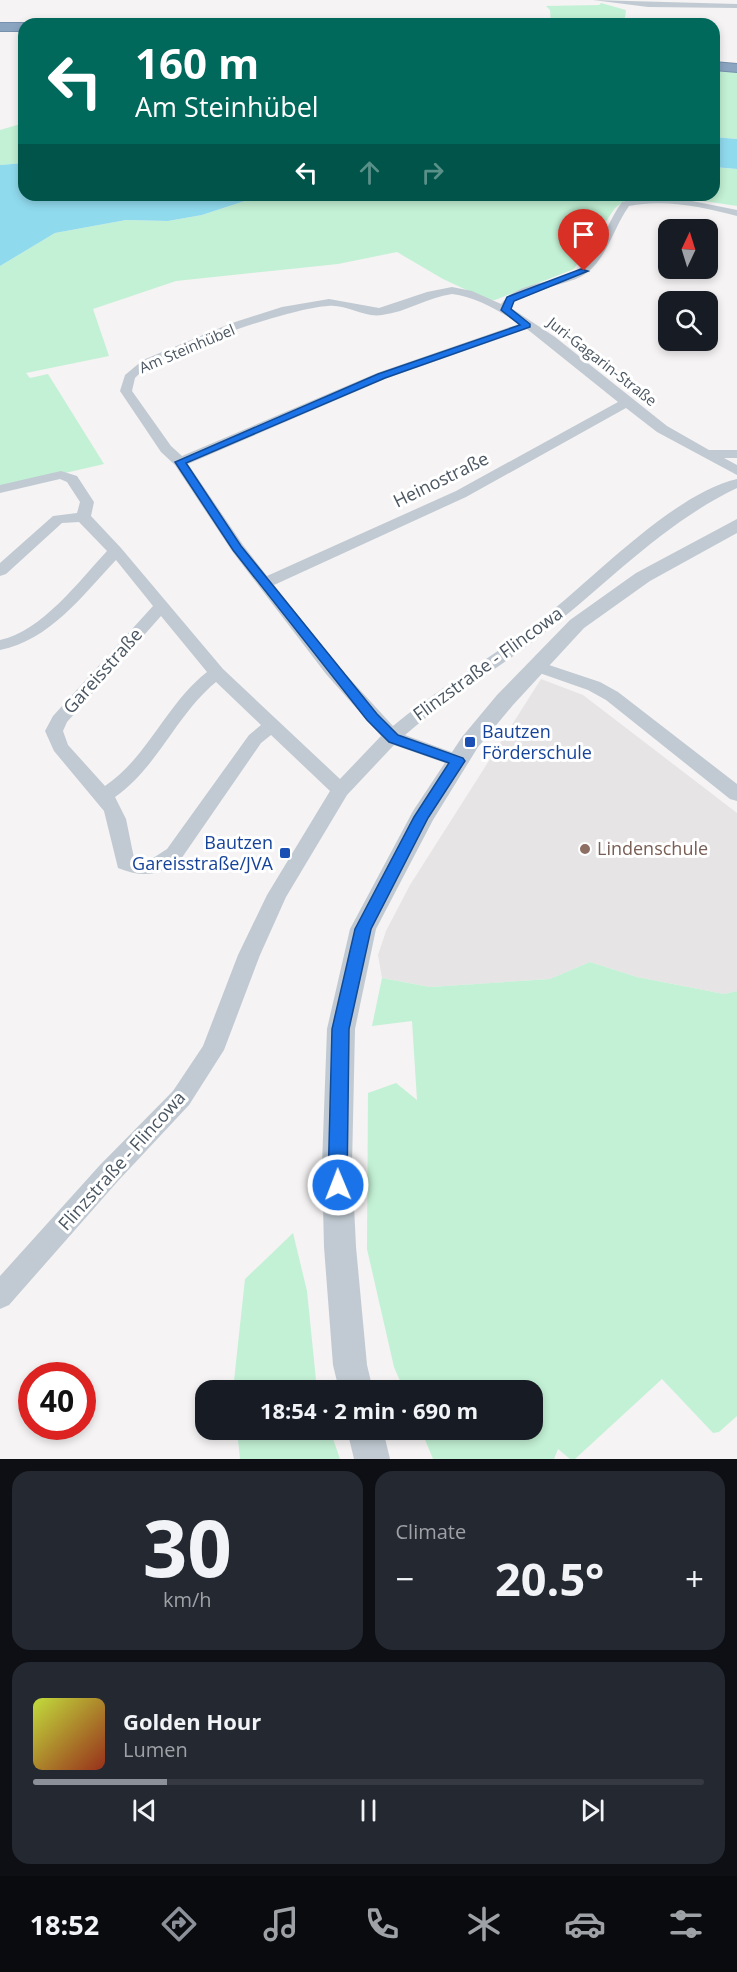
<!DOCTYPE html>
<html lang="en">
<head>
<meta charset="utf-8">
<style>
	body { margin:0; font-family:"Open Sans",sans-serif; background:#242831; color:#f1f3f6; height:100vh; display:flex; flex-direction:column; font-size:22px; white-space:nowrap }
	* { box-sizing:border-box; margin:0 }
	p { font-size:20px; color:#9ea1a6 }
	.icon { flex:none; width:33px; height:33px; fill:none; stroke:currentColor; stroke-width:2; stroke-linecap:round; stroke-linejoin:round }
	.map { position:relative; height:1459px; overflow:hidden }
	.side { display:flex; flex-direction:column; gap:12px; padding:12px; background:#0d0f14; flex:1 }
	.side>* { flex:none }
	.guide { position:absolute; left:18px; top:18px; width:702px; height:183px; border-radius:18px; box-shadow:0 3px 9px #0003; background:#00695c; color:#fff; overflow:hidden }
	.needle { width:39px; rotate:4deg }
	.fabs { position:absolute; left:658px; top:219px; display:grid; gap:12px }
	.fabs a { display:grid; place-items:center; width:60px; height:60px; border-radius:12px; background:#171b24; box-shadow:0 3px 9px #0003; font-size:30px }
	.speed { position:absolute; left:18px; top:1362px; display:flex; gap:12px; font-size:30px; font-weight:700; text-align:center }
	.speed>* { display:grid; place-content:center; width:78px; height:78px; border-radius:50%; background:#171b24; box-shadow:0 3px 9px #0003; line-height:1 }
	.speed .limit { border:9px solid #d22; background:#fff; color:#111 }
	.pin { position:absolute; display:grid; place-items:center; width:51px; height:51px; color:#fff; margin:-62px -26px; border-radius:50% 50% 50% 0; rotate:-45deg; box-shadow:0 0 6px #0007 }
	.pin .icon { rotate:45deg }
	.me { position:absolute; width:66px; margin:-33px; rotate:359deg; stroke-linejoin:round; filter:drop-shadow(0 0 4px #0008) }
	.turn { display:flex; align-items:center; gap:21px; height:126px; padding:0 18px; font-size:27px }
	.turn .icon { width:78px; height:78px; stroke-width:2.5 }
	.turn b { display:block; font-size:42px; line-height:51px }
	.lanes { display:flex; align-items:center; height:57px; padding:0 18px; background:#0003; justify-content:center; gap:30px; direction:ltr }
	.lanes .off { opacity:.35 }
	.big { font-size:45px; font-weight:700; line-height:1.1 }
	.side .tile { flex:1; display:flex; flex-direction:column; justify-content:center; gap:9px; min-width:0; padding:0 21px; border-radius:18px; background:#242831 }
	.side .dial { align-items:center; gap:0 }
	.dial b { font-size:78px; line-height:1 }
	.song { display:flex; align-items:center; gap:18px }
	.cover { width:72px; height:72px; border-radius:9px; background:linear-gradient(135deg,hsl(70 70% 55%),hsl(10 70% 35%)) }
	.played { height:6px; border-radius:3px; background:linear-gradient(90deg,#8c9099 20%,#363941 20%) }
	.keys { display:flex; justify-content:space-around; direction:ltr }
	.heat { display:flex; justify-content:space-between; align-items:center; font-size:33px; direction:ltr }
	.side .tiles { flex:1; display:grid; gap:12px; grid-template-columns:1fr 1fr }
	.tile:last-child { grid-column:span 2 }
	.trip { position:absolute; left:195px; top:1380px; width:348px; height:60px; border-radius:18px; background:#171b24; box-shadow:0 3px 9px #0003; font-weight:700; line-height:60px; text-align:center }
	.menu { display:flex; height:96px; justify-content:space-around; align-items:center; background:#090b0e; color:#9ea1a6 }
	.menu .icon { width:42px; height:42px }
	.menu .selected { color:#8c9099 }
	.menu b { font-size:27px; color:#f1f3f6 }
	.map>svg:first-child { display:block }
	.education { fill:#e6e4e5 }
	.green { fill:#c3f1d5 }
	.water { fill:#90daee }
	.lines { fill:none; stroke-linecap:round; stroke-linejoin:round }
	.motorway-casing { stroke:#7690ad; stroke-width:2 }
	.minor { fill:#c1cad2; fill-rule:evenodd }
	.tertiary { fill:#c1cad2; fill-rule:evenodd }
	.motorway { fill:#8ba5c1; fill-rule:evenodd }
	.route { fill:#1a73e8; stroke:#114b97; stroke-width:1.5 }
	.transit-dot { fill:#1a4fb4; stroke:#fff; stroke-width:2 }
	.education-dot { fill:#8d6e63; stroke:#fff; stroke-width:2 }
	.labels { text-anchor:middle; stroke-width:6; stroke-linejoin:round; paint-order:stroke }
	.far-street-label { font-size:15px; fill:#4a5661; stroke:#fff }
	.street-label { font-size:18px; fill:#4a5661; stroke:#fff }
	.transit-label { font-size:18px; fill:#164399; stroke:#fff; text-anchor:start }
	.education-label { font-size:18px; fill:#785e54; stroke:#fff; text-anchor:start }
</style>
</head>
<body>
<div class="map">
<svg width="737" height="1459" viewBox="0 0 737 1459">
	<rect width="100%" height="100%" fill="#f5f3f3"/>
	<path class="education" d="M541,679L583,695L737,813V991L724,994L637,977L590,962L550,979L430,987L382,978L378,955L386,931L410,885Z"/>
	<path class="green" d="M601,3L626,10L624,24H551L550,10L546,6L599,5Z
		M714,70L737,71V139L714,137Z
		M24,123V163L0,165V130Z
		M714,167L737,169V206L671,196L667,198C647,197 631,194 615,208L574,269L495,300H488L443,279L397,252L338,264L176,281L93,309L109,356L26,373L30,378L48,374L104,464L0,488V266L55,233L126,220L168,221L202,215L263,195H714Z
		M590,962L637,977L724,994L737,991V1416L719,1432L713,1433L662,1379L575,1459H570L558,1449L554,1459H433L421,1430H532V1390H404L394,1367L367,1249L368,1093L396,1083L417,1100L412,1021L372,1026L382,978L430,987L550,979Z
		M293,1233L307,1291L317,1390H233L245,1279Z
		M237,1430H330L340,1459H240Z"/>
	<path class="water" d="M714,137L737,139V169L714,167Z
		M24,163V195H263L202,215L168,221L126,220L55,233L0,266V165Z"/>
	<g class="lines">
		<g class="motorway-casing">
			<path id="motorway" d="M0,23H24L28,24H24V31H0Z
				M714,62L737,64V72L714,70Z"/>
		</g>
		<path class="minor" d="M593,0L737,4V8L648,7Z
			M638,198L682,199L737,210V216C702,207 665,199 629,206C613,228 607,261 582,276C566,286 516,290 511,308L555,337L667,426L709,450H737V458H724L737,465V475L657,432L626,408L466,497L274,585L338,666L393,726C437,689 488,660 534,625C590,583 670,495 737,479V488C664,523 610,581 548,630C502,667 450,696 405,735L465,757L467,761L465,765H451L394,745L347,795L286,897L260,955L224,1050L189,1105L118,1181L9,1305L0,1309V1276L100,1165L173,1091L203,1046L238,955L267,895L330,791L271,735L261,743L181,859C160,876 142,878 118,868L104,811L54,751L45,731L53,716L153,606L116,560C82,596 50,640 0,650V640C41,632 80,580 107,551L79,522L62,523L6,574L0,576V563L53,516L77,513L80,502L67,482L60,479L0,493V485L61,471L77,476L94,502L91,516L121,548L223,669L340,779L381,736L326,674L232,551L175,465L161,452L120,391L125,375L143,360L232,323L282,307L329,299L379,308L427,292L452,287L472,291L501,304C520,279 556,286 580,268C600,252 607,222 622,202ZM452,294C476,297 500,311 519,324L377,373L182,456L171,446L132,391L135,378C160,352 290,308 328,306C347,304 363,318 382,315C407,312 428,297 452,294ZM527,329L618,402L456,491L267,576L243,545L188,464L385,379ZM161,616L207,672C166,704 148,757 105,786L68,745L63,731L67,722ZM216,682L261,725L249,735L167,849L150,860L134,858L126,819L115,797C158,767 176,715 216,682Z
			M537,661L600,682L618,692L737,784V801L730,799L606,700L588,690L531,670L528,666L531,662Z"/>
		<path class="tertiary" d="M737,519V533L650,581L584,628L513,705L478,747L433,820L376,929L355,1029L352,1165L356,1247L367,1365L373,1390H339L333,1365L324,1247L322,1165L327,1029L350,929L413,811L462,737L497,695L570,620L636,573Z
			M347,1430H383L390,1459H354Z"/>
		<use href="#motorway" class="motorway"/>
	</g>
	<path class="route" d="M581,269L588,271L514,301L511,309L530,324V327L385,378L186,463L241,546L377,714L398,735L463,758L465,761L428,818L371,929L349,1029L347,1185L344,1191L338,1194L331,1191L328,1185L332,1029L355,929L414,817L449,763L389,742L367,720L233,550L175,462L378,374L520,325L501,310L507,297Z"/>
	<g class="transit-dot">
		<rect x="464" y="736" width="12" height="12" rx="3"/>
		<rect x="279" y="847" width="12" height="12" rx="3"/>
	</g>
	<circle class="education-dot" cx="585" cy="849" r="6"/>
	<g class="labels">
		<g class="far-street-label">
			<text transform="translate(187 349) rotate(-23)" y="5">Am Steinhübel</text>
			<text transform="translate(602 362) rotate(38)" y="5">Juri-Gagarin-Straße</text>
		</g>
		<g class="street-label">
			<text transform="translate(441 480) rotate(-26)" y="6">Heinostraße</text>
			<text transform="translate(488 664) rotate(-36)" y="6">Flinzstraße - Flincowa</text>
			<text transform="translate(103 671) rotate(-48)" y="6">Gareisstraße</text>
			<text transform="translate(122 1161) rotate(-48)" y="6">Flinzstraße - Flincowa</text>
		</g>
		<g class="transit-label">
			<text x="482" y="738">Bautzen<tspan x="482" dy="21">Förderschule</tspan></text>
			<text x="273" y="849" text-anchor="end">Bautzen<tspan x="273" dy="21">Gareisstraße/JVA</tspan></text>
		</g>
		<g class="education-label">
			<text x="597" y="855">Lindenschule</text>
		</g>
	</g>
</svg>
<div class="fabs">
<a><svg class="needle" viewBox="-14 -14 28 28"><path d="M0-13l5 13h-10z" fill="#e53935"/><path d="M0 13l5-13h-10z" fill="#9ea1a6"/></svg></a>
<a><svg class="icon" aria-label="search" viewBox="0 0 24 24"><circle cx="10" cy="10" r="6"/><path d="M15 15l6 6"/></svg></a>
</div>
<div class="speed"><div class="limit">40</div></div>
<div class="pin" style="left:584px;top:271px;background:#d93025"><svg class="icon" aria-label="arrive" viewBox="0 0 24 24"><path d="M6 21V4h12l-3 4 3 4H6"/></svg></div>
<svg class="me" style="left:338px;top:1185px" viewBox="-20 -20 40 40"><circle r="17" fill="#1a73e8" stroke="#fff" stroke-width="3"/><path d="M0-11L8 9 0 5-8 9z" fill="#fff"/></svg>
<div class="trip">18:54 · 2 min · 690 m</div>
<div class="guide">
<div class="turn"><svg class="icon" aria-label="left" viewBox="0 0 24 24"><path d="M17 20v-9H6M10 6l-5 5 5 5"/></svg><div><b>160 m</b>Am Steinhübel</div></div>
<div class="lanes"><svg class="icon" aria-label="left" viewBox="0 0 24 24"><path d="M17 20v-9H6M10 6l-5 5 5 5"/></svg><svg class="icon off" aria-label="ahead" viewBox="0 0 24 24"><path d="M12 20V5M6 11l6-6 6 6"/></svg><svg class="icon off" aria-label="right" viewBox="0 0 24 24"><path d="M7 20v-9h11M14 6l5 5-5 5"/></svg></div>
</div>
</div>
<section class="side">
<div class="tiles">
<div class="tile dial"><b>30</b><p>km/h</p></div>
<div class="tile"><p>Climate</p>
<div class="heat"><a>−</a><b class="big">20.5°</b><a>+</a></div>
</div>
<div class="tile">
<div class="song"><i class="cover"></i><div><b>Golden Hour</b><p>Lumen</p></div></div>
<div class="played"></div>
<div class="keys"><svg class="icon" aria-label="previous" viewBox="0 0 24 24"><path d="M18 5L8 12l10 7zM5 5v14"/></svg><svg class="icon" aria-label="pause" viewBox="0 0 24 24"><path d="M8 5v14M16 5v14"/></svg><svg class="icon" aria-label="next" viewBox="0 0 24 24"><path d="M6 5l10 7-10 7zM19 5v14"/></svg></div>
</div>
</div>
</section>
<nav class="menu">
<b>18:52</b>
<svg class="icon selected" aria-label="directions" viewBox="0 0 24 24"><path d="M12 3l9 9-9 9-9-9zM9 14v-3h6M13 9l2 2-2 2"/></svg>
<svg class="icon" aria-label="music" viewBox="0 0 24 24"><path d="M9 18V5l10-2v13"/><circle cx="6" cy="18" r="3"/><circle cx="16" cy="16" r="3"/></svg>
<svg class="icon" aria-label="phone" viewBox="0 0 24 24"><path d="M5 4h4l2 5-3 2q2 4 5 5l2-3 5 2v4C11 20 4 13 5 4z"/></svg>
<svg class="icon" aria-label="climate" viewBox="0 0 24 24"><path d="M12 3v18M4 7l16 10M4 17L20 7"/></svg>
<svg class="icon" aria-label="car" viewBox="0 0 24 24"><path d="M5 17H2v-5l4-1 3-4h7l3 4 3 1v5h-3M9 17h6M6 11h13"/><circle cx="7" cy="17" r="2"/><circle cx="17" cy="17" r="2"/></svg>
<svg class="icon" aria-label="filters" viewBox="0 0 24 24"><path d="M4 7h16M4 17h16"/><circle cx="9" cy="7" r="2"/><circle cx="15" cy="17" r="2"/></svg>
</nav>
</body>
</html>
